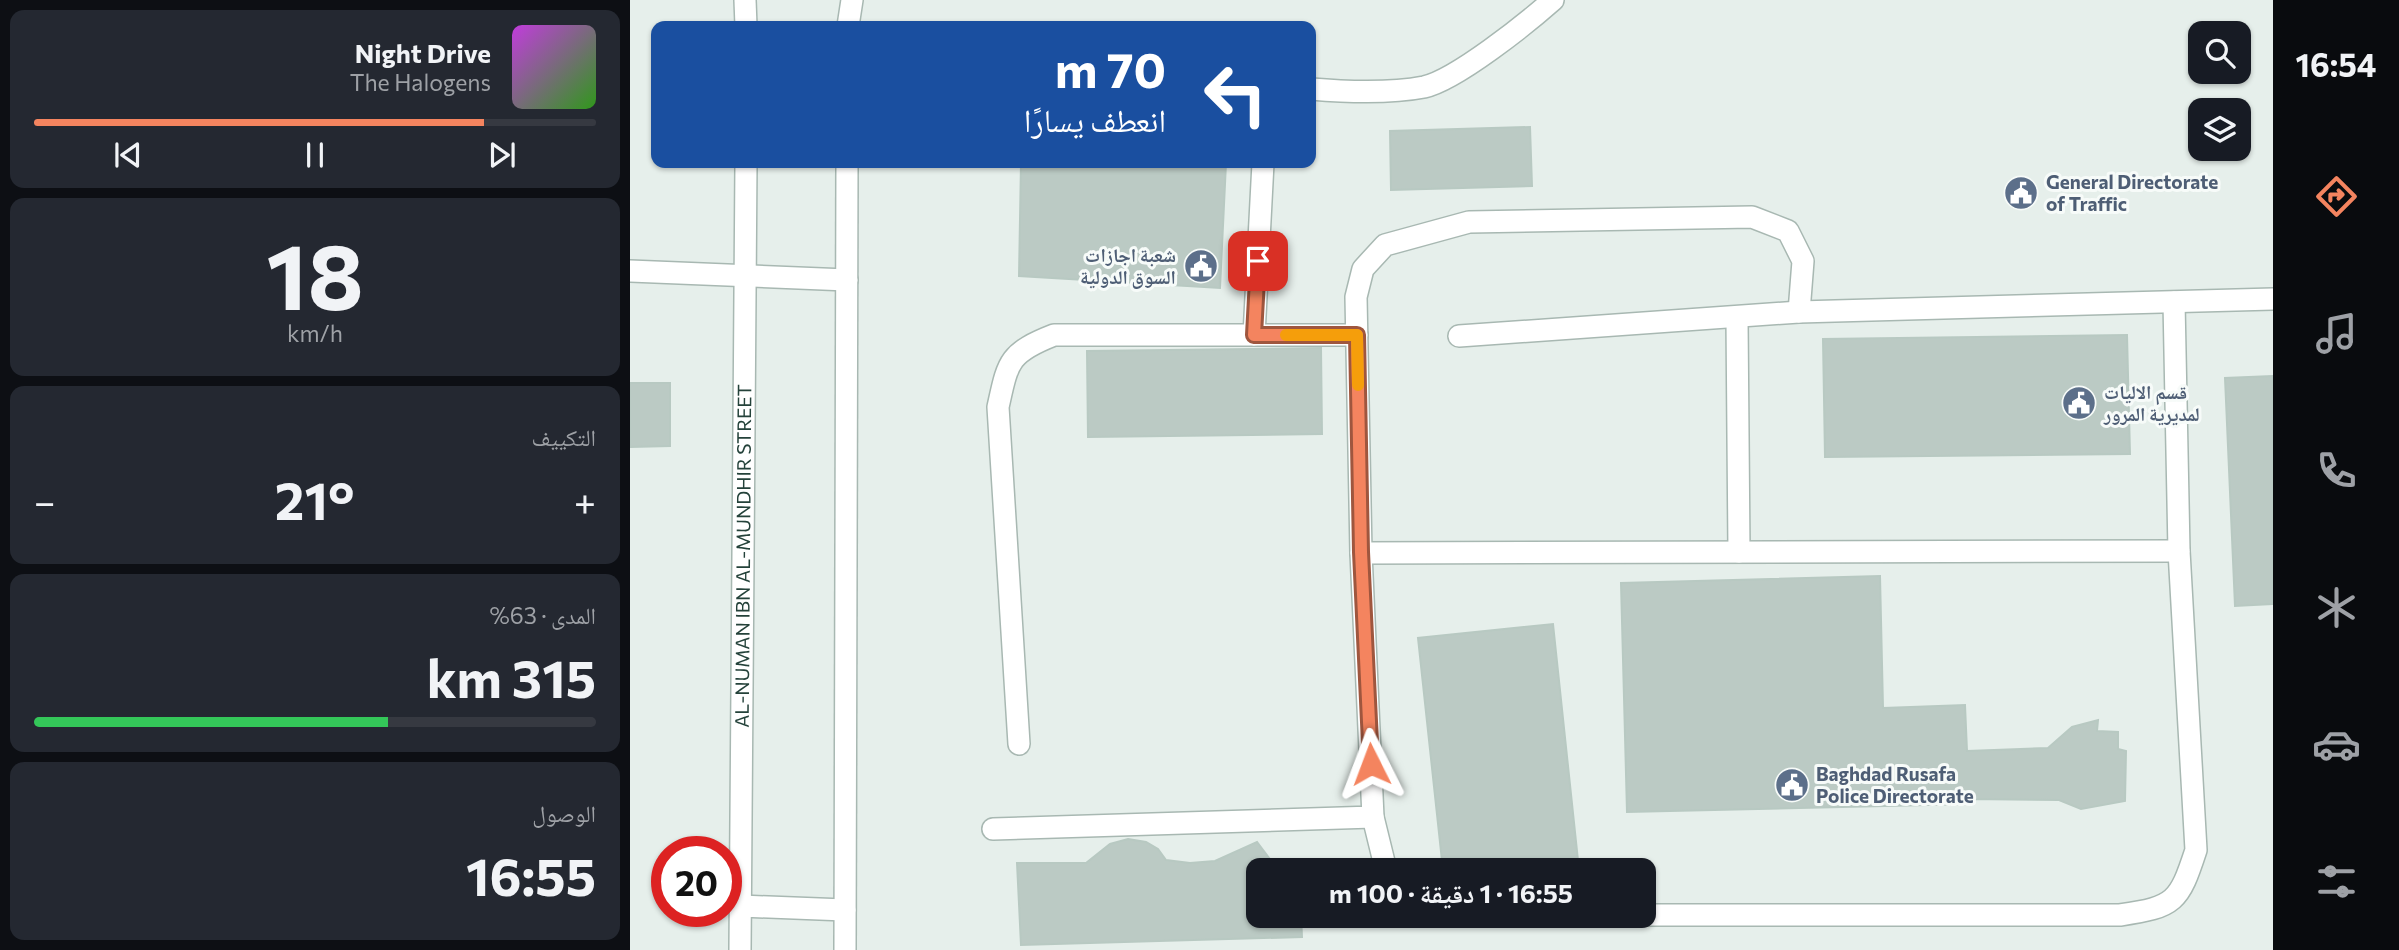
<!DOCTYPE html>
<html lang="ar">
<head>
<meta charset="utf-8">
<style>
	body { margin:0; font-family:Commissioner,"Noto Naskh Arabic",sans-serif; background:#242831; color:#f1f3f6; direction:rtl; height:100vh; display:flex; flex-direction:column; font-size:26px; white-space:nowrap }
	* { box-sizing:border-box; margin:0 }
	p { font-size:23px; color:#9ea1a6 }
	.icon { flex:none; width:38px; height:38px; fill:none; stroke:currentColor; stroke-width:2; stroke-linecap:round; stroke-linejoin:round }
	.map { position:relative; flex:1; overflow:hidden; direction:ltr }
	.sheet { display:flex; flex-direction:column; gap:10px; padding:10px; background:#0d0f14; width:630px }
	.sheet>* { flex:none }
	.hud { position:absolute; left:21px; top:21px; width:665px; height:147px; border-radius:14px; box-shadow:0 2px 5px #0004; direction:rtl; background:#1a4fa0; color:#fff; overflow:hidden }
	.fabs { position:absolute; left:1558px; top:21px; display:grid; gap:14px }
	.fabs a { display:grid; place-items:center; width:63px; height:63px; border-radius:14px; background:#171b24; box-shadow:0 2px 5px #0004; font-size:35px }
	.speed { position:absolute; left:21px; top:836px; display:flex; gap:14px; font-size:35px; font-weight:700; text-align:center }
	.speed>* { display:grid; place-content:center; width:91px; height:91px; border-radius:50%; background:#171b24; box-shadow:0 2px 5px #0004; line-height:1 }
	.speed .limit { border:10px solid #d22; background:#fff; color:#111 }
	.pin { position:absolute; display:grid; place-items:center; width:60px; height:60px; color:#fff; margin:-30px; border-radius:14px; box-shadow:0 4px 10px #0006 }
	.me { position:absolute; width:77px; margin:-38px; rotate:357deg; stroke-linejoin:round; filter:drop-shadow(0 0 5px #0008) }
	.turn { display:flex; align-items:center; gap:24px; height:147px; padding:0 35px; font-size:32px }
	.turn .icon { width:91px; height:91px; stroke-width:2.5 }
	.turn b { display:block; font-size:49px; line-height:60px }
	.big { font-size:52px; font-weight:700; line-height:1.1 }
	.sheet .tile { flex:1; display:flex; flex-direction:column; justify-content:center; gap:10px; min-width:0; padding:0 24px; border-radius:14px; background:#242831 }
	.sheet .dial { align-items:center; gap:0 }
	.dial b { font-size:91px; line-height:1 }
	.song { display:flex; align-items:center; gap:21px }
	.cover { width:84px; height:84px; border-radius:10px; background:linear-gradient(135deg,hsl(290 70% 55%),hsl(110 70% 35%)) }
	.played { height:7px; border-radius:4px; background:linear-gradient(90deg,#f4845f 80%,#363941 80%) }
	.keys { display:flex; justify-content:space-around; direction:ltr }
	.heat { display:flex; justify-content:space-between; align-items:center; font-size:38px; direction:ltr }
	.charge { height:10px; border-radius:5px; background:linear-gradient(90deg,#34c759 63%,#363941 0) }
	.trip { position:absolute; left:616px; top:858px; width:410px; height:70px; border-radius:14px; background:#171b24; box-shadow:0 2px 5px #0004; font-weight:700; line-height:70px; text-align:center; direction:rtl }
	main { display:flex; flex:1; min-height:0 }
	.menu { display:flex; flex-direction:column; width:126px; justify-content:space-around; align-items:center; background:#090b0e; color:#9ea1a6 }
	.menu .icon { width:49px; height:49px }
	.menu .active { color:#f4845f }
	.menu b { font-size:32px; color:#f1f3f6 }
	.map>svg:first-child { display:block }
	.building { fill:#bbcac4; stroke:#b8c9c2; stroke-width:2 }
	.lines { fill:none; stroke-linecap:round; stroke-linejoin:round }
	.minor-casing { stroke:#a8b8b2; stroke-width:24 }
	.minor { stroke:#fff; stroke-width:21 }
	.route-casing { stroke:#9f563e; stroke-width:18 }
	.route { stroke:#f4845f; stroke-width:12 }
	.slow { stroke:#f59e0b; stroke-width:12 }
	.labels { text-anchor:middle; stroke-width:6; stroke-linejoin:round; paint-order:stroke }
	.service-label { font-size:19px; font-weight:bold; fill:#4e5e75; stroke:#f7fbf9; text-anchor:start }
	.street-label { font-size:19px; fill:#24423a; stroke:#f7fbf9 }
</style>
</head>
<body>
<main>
<nav class="menu">
<b>16:54</b>
<svg class="icon active" aria-label="directions" viewBox="0 0 24 24"><path d="M12 3l9 9-9 9-9-9zM9 14v-3h6M13 9l2 2-2 2"/></svg>
<svg class="icon" aria-label="music" viewBox="0 0 24 24"><path d="M9 18V5l10-2v13"/><circle cx="6" cy="18" r="3"/><circle cx="16" cy="16" r="3"/></svg>
<svg class="icon" aria-label="phone" viewBox="0 0 24 24"><path d="M5 4h4l2 5-3 2q2 4 5 5l2-3 5 2v4C11 20 4 13 5 4z"/></svg>
<svg class="icon" aria-label="climate" viewBox="0 0 24 24"><path d="M12 3v18M4 7l16 10M4 17L20 7"/></svg>
<svg class="icon" aria-label="car" viewBox="0 0 24 24"><path d="M5 17H2v-5l4-1 3-4h7l3 4 3 1v5h-3M9 17h6M6 11h13"/><circle cx="7" cy="17" r="2"/><circle cx="17" cy="17" r="2"/></svg>
<svg class="icon" aria-label="filters" viewBox="0 0 24 24"><path d="M4 7h16M4 17h16"/><circle cx="9" cy="7" r="2"/><circle cx="15" cy="17" r="2"/></svg>
</nav>
<div class="map">
<svg width="1643" height="950" viewBox="0 0 1643 950">
	<rect width="100%" height="100%" fill="#e6efeb"/>
	<path class="building" d="M900,127L902,186L761,190L760,131Z
		M391,163H596L590,288L389,276Z
		M1497,335L1500,454L1195,457L1193,339Z
		M691,348L692,434L458,437L457,351Z
		M1643,376V604L1605,606L1595,378Z
		M0,383H40V446L0,447Z
		M1250,576L1253,708L1335,705L1337,751L1418,748L1442,727L1468,720L1467,731L1488,732V749L1496,751L1495,801L1451,809L1429,800L1338,799L1339,804L1298,805L997,812L991,583Z
		M923,624L949,870H813L788,638Z
		M498,839L516,842L528,849L536,860L560,863L585,861L627,842L648,870H628V915H671L672,937L391,945L387,863H456L480,844Z"/>
	<g class="lines">
		<g class="minor-casing">
			<g id="minor">
				<path d="M115,0L116,26"/>
				<path d="M218,26L222,0"/>
				<path d="M681,89C717,92 758,94 794,87C826,80 897,23 923,0"/>
				<path d="M0,271L217,280"/>
				<path d="M1107,319L1109,552"/>
				<path d="M624,335L633,163"/>
				<path d="M829,336L1169,312L1643,299"/>
				<path d="M731,553L1549,551"/>
				<path d="M389,744L368,407C378,362 378,353 424,335H727"/>
				<path d="M743,817L756,870"/>
				<path d="M363,829L743,817L731,553L726,297L733,269L755,245L839,222L1122,217L1158,231L1173,261L1169,312"/>
				<path d="M111,906L215,910"/>
				<path d="M801,915H988"/>
				<path d="M1013,915H1490C1545,907 1549,902 1566,850L1549,551L1544,302"/>
				<path id="s1" d="M110,950L116,163"/>
				<path d="M215,950L217,163"/>
			</g>
		</g>
		<use href="#minor" class="minor"/>
	</g>
	<g class="lines">
		<g class="route-casing">
			<path id="route" d="M628,261L624,335H727L731,552L741,764"/>
		</g>
		<use href="#route" class="route"/>
		<path class="slow" d="M656,335H727L728,385"/>
	</g>
	<defs>
		<g id="civic-disc" transform="scale(1.75)"><circle r="9.5" fill="#5c6f8a" stroke="#f7fbf9"/><path d="M-.6-6.5H3V-4.5H.6V-3L4-1V1h2V6H-6V1h2V-1L-.6-3ZM-1.2 2.5V6h2.4V2.5Z" fill="#fff"/></g>
	</defs>
	<g fill-rule="evenodd">
		<use href="#civic-disc" x="1391" y="193"/>
		<use href="#civic-disc" x="571" y="266"/>
		<use href="#civic-disc" x="1449" y="403"/>
		<use href="#civic-disc" x="1162" y="785"/>
	</g>
	<g class="labels">
		<g class="service-label">
			<text x="1416" y="189">General Directorate<tspan x="1416" dy="22">of Traffic</tspan></text>
			<text x="546" y="262" text-anchor="end">شعبة اجازات<tspan x="546" dy="22">السوق الدولية</tspan></text>
			<text x="1474" y="399">قسم الاليات<tspan x="1474" dy="22">لمديرية المرور</tspan></text>
			<text x="1186" y="781">Baghdad Rusafa<tspan x="1186" dy="22">Police Directorate</tspan></text>
		</g>
		<g class="street-label">
			<text dy="7" stroke="none"><textPath href="#s1" startOffset="394">AL-NUMAN IBN AL-MUNDHIR STREET</textPath></text>
		</g>
	</g>
</svg>
<div class="fabs">
<a><svg class="icon" aria-label="search" viewBox="0 0 24 24"><circle cx="10" cy="10" r="6"/><path d="M15 15l6 6"/></svg></a>
<a><svg class="icon" aria-label="layers" viewBox="0 0 24 24"><path d="M12 4l9 5-9 5-9-5zM3 14l9 5 9-5"/></svg></a>
</div>
<div class="speed"><div class="limit">20</div></div>
<div class="pin" style="left:628px;top:261px;background:#d93025"><svg class="icon" aria-label="arrive" viewBox="0 0 24 24"><path d="M6 21V4h12l-3 4 3 4H6"/></svg></div>
<svg class="me" style="left:741px;top:764px" viewBox="-20 -20 40 40"><path d="M0-17L14 15 0 8-14 15z" fill="#f4845f" stroke="#fff" stroke-width="4"/></svg>
<div class="trip">16:55 · 1 دقيقة · 100 m</div>
<div class="hud">
<div class="turn"><svg class="icon" aria-label="left" viewBox="0 0 24 24"><path d="M17 20v-9H6M10 6l-5 5 5 5"/></svg><div><b>70 m</b>انعطف يسارًا</div></div>
</div>
</div>
<section class="sheet">
<div class="tile">
<div class="song"><i class="cover"></i><div><b>Night Drive</b><p>The Halogens</p></div></div>
<div class="played"></div>
<div class="keys"><svg class="icon" aria-label="previous" viewBox="0 0 24 24"><path d="M18 5L8 12l10 7zM5 5v14"/></svg><svg class="icon" aria-label="pause" viewBox="0 0 24 24"><path d="M8 5v14M16 5v14"/></svg><svg class="icon" aria-label="next" viewBox="0 0 24 24"><path d="M6 5l10 7-10 7zM19 5v14"/></svg></div>
</div>
<div class="tile dial"><b>18</b><p>km/h</p></div>
<div class="tile"><p>التكييف</p>
<div class="heat"><a>−</a><b class="big">21°</b><a>+</a></div>
</div>
<div class="tile"><p>المدى · 63%</p><b class="big">315 km</b><div class="charge"></div></div>
<div class="tile"><p>الوصول</p><b class="big">16:55</b></div>
</section>
</main>
</body>
</html>
